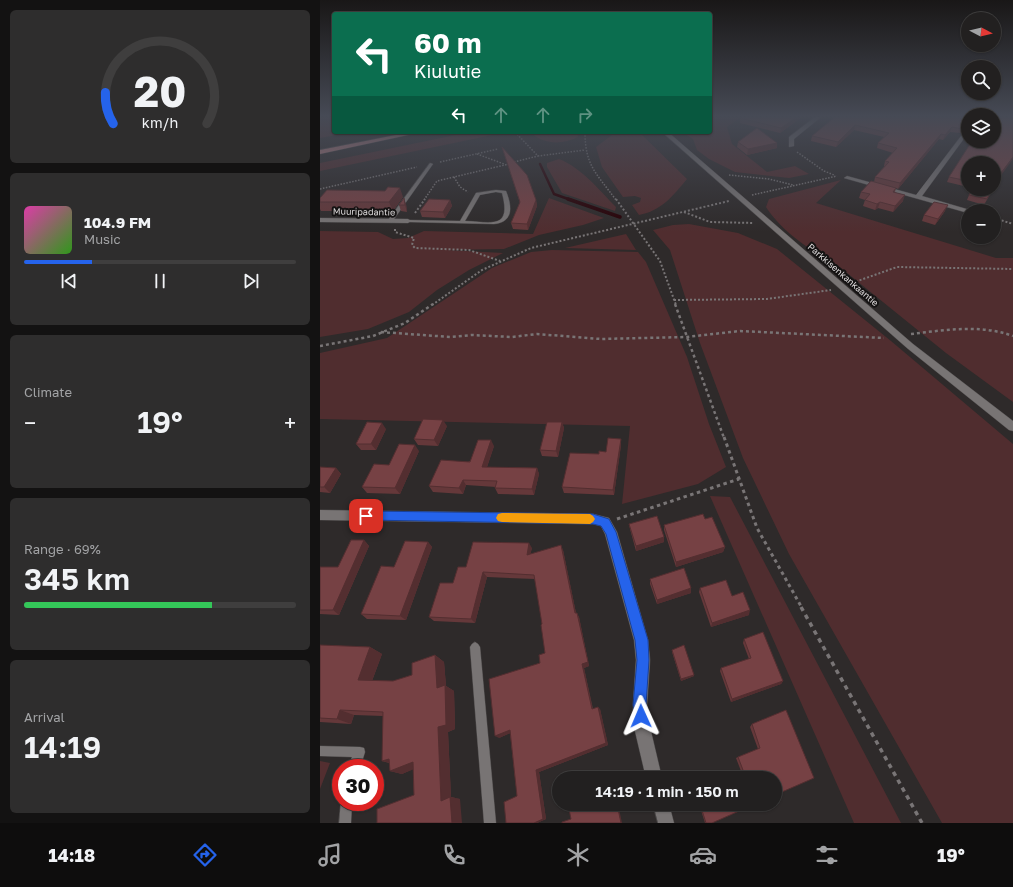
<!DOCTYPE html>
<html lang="en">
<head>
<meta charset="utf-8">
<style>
	body { margin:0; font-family:"Golos Text",sans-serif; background:#2e2d2d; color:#f1f3f6; height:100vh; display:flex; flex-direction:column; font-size:15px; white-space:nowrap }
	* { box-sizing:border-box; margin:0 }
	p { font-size:13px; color:#a2a3a5 }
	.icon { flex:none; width:22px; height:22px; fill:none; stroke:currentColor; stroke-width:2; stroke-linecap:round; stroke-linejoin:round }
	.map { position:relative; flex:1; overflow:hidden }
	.details { display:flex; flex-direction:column; gap:10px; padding:10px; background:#131212; width:320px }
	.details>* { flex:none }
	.top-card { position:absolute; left:12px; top:12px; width:380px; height:122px; border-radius:4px; box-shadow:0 1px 3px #0004,0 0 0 1px #3f3e3e; background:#0b6e4f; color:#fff; overflow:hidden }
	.needle { width:26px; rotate:97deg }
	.fabs { position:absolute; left:641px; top:12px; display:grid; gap:8px }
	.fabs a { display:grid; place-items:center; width:40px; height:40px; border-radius:50%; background:#222020; box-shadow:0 1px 3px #0004,0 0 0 1px #3f3e3e; font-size:20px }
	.speed { position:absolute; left:12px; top:759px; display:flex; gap:8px; font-size:20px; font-weight:700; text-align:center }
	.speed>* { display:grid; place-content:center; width:52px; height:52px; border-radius:50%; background:#222020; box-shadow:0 1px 3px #0004,0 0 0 1px #3f3e3e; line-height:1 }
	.speed .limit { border:6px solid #d22; background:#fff; color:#111 }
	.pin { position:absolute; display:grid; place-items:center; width:34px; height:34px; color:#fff; margin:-17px; border-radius:8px; box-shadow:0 2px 6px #0006 }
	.me { position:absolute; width:44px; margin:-22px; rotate:359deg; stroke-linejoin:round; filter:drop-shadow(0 0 3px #0008) }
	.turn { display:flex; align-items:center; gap:14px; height:84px; padding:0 16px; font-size:18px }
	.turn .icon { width:52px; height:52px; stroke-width:2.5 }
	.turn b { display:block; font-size:28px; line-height:34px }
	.lanes { display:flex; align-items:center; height:38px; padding:0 16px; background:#0003; justify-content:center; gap:20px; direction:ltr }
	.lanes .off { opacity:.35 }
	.big { font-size:30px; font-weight:600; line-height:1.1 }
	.details .widget { flex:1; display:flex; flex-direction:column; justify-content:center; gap:6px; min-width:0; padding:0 14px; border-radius:6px; background:#2e2d2d }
	.details .dial { align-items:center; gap:0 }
	.dial svg { height:104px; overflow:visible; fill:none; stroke:#3f3e3e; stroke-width:7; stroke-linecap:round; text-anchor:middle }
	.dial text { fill:#f1f3f6; stroke:none }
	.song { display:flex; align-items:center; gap:12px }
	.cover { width:48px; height:48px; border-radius:6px; background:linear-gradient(135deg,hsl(320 70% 55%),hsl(110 70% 35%)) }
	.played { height:4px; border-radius:2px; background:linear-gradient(90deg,#2563eb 25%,#3f3e3e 25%) }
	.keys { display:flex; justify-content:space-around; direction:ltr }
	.heat { display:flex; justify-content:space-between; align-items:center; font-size:22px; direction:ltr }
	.charge { height:6px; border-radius:3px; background:linear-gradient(90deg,#34c759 69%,#3f3e3e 0) }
	.trip { position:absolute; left:232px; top:771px; width:230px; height:40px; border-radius:20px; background:#222020; box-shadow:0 1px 3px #0004,0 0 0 1px #3f3e3e; font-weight:600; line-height:40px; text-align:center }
	.dock { display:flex; height:64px; justify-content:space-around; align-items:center; background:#0e0d0d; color:#a2a3a5 }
	.dock .icon { width:28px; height:28px }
	.dock .current { color:#2563eb }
	.dock b { font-size:18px; color:#f1f3f6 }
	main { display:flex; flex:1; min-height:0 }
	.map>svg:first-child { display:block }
	.green { fill:#502d2f }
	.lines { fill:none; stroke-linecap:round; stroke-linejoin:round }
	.stream-far1 { stroke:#270005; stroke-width:2.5 }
	.stream { stroke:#270005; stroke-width:3.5 }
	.service-casing { stroke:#4a4747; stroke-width:1 }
	.minor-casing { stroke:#4a4747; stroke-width:1 }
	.tertiary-casing { stroke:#4a4747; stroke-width:1 }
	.primary-casing { stroke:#4a4747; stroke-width:1 }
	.path-far4 { stroke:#797576; stroke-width:1.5; stroke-dasharray:1.5 1.5; stroke-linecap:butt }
	.path-far3 { stroke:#797576; stroke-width:2; stroke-dasharray:2 2; stroke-linecap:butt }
	.path-far2 { stroke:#797576; stroke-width:2.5; stroke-dasharray:3 3; stroke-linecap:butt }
	.path-far1 { stroke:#797576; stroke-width:3; stroke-dasharray:3.5 3.5; stroke-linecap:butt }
	.path { stroke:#797576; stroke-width:3.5; stroke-dasharray:4.5 4.5; stroke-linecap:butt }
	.service { fill:#787474; fill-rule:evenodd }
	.minor { fill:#787474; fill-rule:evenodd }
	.tertiary { fill:#787474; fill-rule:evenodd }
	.primary { fill:#c18387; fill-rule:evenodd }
	.wall { fill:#65383a }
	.shaded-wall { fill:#532e30 }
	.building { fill:#764144; stroke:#532e30 }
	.route { fill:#2563eb; stroke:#184099 }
	.slow { fill:#f59e0b }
	.labels { text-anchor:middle; stroke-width:4; stroke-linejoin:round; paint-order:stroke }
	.far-street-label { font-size:9px; fill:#dedbdc; stroke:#151313 }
</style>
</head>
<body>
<main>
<section class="details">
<div class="widget dial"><svg viewBox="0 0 100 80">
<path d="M14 69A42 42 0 1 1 86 69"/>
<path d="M14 69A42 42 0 0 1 8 45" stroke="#2563eb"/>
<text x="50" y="56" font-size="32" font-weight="700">20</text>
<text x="50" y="72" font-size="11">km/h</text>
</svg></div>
<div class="widget">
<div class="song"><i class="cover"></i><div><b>104.9 FM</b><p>Music</p></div></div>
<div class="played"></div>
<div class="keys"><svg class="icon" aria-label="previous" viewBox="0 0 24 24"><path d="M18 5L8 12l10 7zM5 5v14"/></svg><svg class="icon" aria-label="pause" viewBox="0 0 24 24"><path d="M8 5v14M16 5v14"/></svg><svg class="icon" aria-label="next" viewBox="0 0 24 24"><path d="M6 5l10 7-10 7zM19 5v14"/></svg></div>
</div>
<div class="widget"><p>Climate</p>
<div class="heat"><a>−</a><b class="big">19°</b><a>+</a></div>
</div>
<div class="widget"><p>Range · 69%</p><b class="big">345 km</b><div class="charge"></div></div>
<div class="widget"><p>Arrival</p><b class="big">14:19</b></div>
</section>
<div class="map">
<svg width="693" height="823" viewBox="0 0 693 823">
	<rect width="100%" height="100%" fill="#2e2a2a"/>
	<path class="green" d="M0,117H14V132H33L0,138Z
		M390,117H421L407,127L412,144L447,172L475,166L489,174L469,178L415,172L389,159L377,150L373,139L362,132H390Z
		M150,132H177V134L0,171V163Z
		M210,132H257L258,137C242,145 224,145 210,132Z
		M296,132H319L367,179C353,196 341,211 319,215L312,205L320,202L321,198L315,196L303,197L282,167L276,147Z
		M239,159C262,168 279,190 296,207L295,211L242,193L227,167V163Z
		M521,180L496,203L676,258H693V402L626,353L511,260C488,250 460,229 446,207L449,199Z
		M229,198L284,218L263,225L219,235L184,249L127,250L183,253L149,270L117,290L89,312L48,329L0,337V231L58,232L73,239L88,238L104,231L213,234Z
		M369,224L418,233L457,249L571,341L693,444V823H622L469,554L423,458L380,343L350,250L333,230L353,225Z
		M306,234L316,250L245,248Z
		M232,250L318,252L326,262L367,357L389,424L406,467L378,484L302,504L310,426L0,419V353L67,338L172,268L211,252Z
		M390,496L410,497L581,823H534Z"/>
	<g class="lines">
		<path class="stream-far1" d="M220,164L234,194L251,200"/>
		<path class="stream" d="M248,199L300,217"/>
		<g class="service-casing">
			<path id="service" d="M110,163L113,164L72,222H68V220Z
				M176,190L186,191C192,206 194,222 174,224L88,222L86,221L88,220L140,221L156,193ZM176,192L182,193C192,230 171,222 145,221L160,195Z
				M155,642L158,644L160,647L176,823H164L150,647L152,644Z
				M0,746L40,747L44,748L45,752L40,768H28L32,757L0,756Z
				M21,800V802H32L31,823H19Z"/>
		</g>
		<g class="minor-casing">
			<path id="minor" d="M495,117H501L474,139V146L469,147V137Z
				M648,127V133L602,196L650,210L651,211H648V213L524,178L527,176L596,195Z
				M0,218L88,219L91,221L88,223L0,222Z
				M0,510L273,514L289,518L297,532L328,640L330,660L327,705L330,727L342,778H326L314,727L313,705L316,660L314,640L285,534L281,526L273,524L0,520Z
				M333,804H349L354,823H338Z"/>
		</g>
		<g class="tertiary-casing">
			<path id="tertiary" d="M342,132H348L593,344L693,421V431L689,430L587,348Z"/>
		</g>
		<g class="primary-casing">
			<path id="primary" d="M91,132H102L0,154V150Z"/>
		</g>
		<path class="path-far4" d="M195,132L218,156L265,150
			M265,132C265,166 277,174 296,200
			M477,152L504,171L514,175
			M157,154L184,164
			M120,162L178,149
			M194,162L218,156
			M409,175L449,179L473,185
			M134,177L140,187L148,192
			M0,189L97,167
			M432,195L517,176
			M104,200L117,181L189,164"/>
		<path class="path-far3" d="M296,199L340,261L356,305
			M364,212L390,222L434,223
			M95,213L105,199
			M674,218L693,224
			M75,229V232L94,238L92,245L95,248L149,250L180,261
			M532,283L577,267L693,269
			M354,300L447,299L511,290
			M112,305L162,270L211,248L409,201"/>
		<path class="path-far2" d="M355,304L404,438
			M61,332L130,337L152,335L192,337L217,334L281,339L366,337L420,331L564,338
			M591,334C625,330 660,324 693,336
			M0,346L53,336L85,323L113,304"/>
		<path class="path-far1" d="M404,437L437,528L482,608
			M297,519L419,479"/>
		<path class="path" d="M481,607L602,823"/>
		<use href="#service" class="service"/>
		<use href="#minor" class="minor"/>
		<use href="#tertiary" class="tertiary"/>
		<use href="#primary" class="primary"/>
	</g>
	<path class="wall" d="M422,117H482L460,133L420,123V118Z
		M515,117H648V127L641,133L630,132L623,140L619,139L578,189L576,188L575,192L583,201L573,212L558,208L555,210L543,206L545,200L539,198L541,192L554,182L555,177L565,166H564L565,161L573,153L557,148L558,143L564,137L534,130L516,147L491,141L492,136Z
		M418,142L457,143V148L427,155L417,147Z
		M182,147L216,200L217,206L208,230L193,229L191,223L200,203Z
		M648,163V187L627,182L629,177Z
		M673,189L664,205L647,200L649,195Z
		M65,191L83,197L73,211H1L0,209V198Z
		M130,200L132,206L125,218L102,217L100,211Z
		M86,204L87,212L81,211L79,205Z
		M625,211L615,225L602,221L604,215Z
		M648,226V236L644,234Z
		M242,422L244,428L238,457L222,456L220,450Z
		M127,426L118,446L98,445L94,439Z
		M66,429L56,450H41L36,444Z
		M301,439V445L294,495L244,493L242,487L279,454L286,452Z
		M174,446L167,467L217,468L219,474L214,495L178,494L175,488L176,487L146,485L143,494L113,492L109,486Z
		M99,451L80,494L47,493L42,487L69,465Z
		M0,467L16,468L21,474L10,493L0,492Z
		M385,519L405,547L403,552L356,567L344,530V525Z
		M309,524L344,537V542L316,551L310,529Z
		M44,540L49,546L19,615L0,614V567H18Z
		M108,542L112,547L86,620L47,619L41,614L74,567Z
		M212,548L210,554L243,550L256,613L259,617L269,666L264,668L273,709H280L288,745L219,772L226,819L217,823H186L197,796L190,733L179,738L225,653L222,624L215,579L167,577L155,623L114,621L109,617L133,583L146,567Z
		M330,579L371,588V593L337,604L330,584Z
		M380,588L412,596L429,615L391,627L379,592Z
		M424,639L463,681L461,684L411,702L400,671L401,668L429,659L423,643Z
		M0,645L50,647L62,654L52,681H73L92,675L115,655L124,662L126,686L134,691L135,729L128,732L131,797L140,799L94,795L93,769L82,774L70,771L69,763L62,761L63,716L34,715L31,724L0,722Z
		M352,650L374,676L361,681L352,652Z
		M466,710L455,795L421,771L416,758L418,757L438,749L430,727L432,724Z
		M379,804H435L392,823H385Z"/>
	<path class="shaded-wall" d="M477,117H482L460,133L461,128Z
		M648,124V127L641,133L643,129Z
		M535,125L534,130L516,147L518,142Z
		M632,127L630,132L623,140L625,135Z
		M621,134L619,139L578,189L580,183Z
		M457,143V148L427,155L428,149Z
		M693,157V159L679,178L681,173Z
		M80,188L83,197L73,211L69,202Z
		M585,195L583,201L573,212L575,206Z
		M84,198L86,204L87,212L85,205Z
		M130,200L132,206L125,218L123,212Z
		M216,200L217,206L208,230L207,224Z
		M560,202L558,208L555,210L557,204Z
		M628,205L625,211L615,225L618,219Z
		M123,420L127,426L118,446L114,440Z
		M242,422L244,428L238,457L236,451Z
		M62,423L66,429L56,450L51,444Z
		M301,439V445L294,495L293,490Z
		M171,440L174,446L165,473L162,467Z
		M95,445L99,451L80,494L75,488Z
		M16,468L21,474L10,493L4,487Z
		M217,468L219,474L214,495L212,489Z
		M143,480L146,485L143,494L139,488Z
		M344,537V542L316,551V546Z
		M44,540L49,546L19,615L13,610Z
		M108,542L112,547L86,620L80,616Z
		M209,543L212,548L209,560L207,555Z
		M241,545L243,550L257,618L255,613Z
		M405,547L403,552L356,567V562Z
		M163,572L167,577L155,623L151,619Z
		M371,588V593L337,604V600Z
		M430,610L429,615L391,627L392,623Z
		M257,613L259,617L269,666L264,668L273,712L272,709L262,664Z
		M50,647L62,654L50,686L38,680Z
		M115,655L124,662L126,686L134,691L135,729L128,732L131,797L140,799L142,823H132L121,801Z
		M374,675V676L361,681V679Z
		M463,681L461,684L411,702L412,699Z
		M278,707L280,709L288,745L219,772L226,819L217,823H214L216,770Z
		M20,710L34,715L31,724L17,719Z
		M190,730L193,732L179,738L175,736Z
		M69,759L75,764L62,761Z
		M0,761L10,763L0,789Z
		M93,762L104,765L82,774L70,771Z
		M297,804H298L302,823H301Z"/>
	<path class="building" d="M422,117H477L461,128L420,118Z
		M515,117H648V124L643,129L632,127L625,135L621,134L580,183L555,177L569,162L565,161L577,148L558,143L569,133L535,125L518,142L492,136Z
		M674,117H693V157L681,173L674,186V163H648V181L629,177L652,141H674Z
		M437,128L457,143L428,149L418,142Z
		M182,147L207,175L216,200L207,224L191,223L200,202Z
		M551,181L576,188L573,192L585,195L575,206L560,202L557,204L545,200L550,194L541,192Z
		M68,187L80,188L69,202H0V198L7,190L65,191Z
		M652,189H672L667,199L649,195Z
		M84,198L85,205H79Z
		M109,199L130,200L123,212L100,211Z
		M614,202L628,205L618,219L604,215Z
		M103,419L123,420L114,440L94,439Z
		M47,422L62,423L51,444H36Z
		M227,422H242L236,451L220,450Z
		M288,438L301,439L293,490L242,487L250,453L279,454V451L286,452Z
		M158,440H171L162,467L217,468L212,489L175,488L177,481L143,480L139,488L109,486L121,460L150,462Z
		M79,444L95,445L75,488L42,487L54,464L69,465Z
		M0,467L16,468L4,487H0Z
		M383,514L385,519L392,517L405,547L356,562L344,525Z
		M337,516L344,537L316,546L309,524Z
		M31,540H44L13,610H0V567H18Z
		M85,541L108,542L80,616L41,614L61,566L74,567Z
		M153,542L209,543L207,555L241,545L255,613H257L268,662L262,664L272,709L278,707L286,743L216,770L223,819L214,823H186L184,802L197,796L190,730L175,736L169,679L220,663L219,655L225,653L221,625L222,624L214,575L163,572L151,619L109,617L120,583H133L138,567H146Z
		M364,568L371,588L337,600L330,579Z
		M406,580L412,596L423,592L430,610L392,623L380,588Z
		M443,632L463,681L412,699L401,668L431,658L424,639Z
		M0,645L50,647L38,680L73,681L92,675V663L115,655L117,688L125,685L126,725L118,727L121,801L130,797L132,823H57V809L94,795L93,762L70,771L69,759L62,761L63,712L20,710L17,719L0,718Z
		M364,645L374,675L361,679L352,650Z
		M466,710L494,778L455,795V778H404L423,770L418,757L440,748L432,724Z
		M290,772L291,778H276Z
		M248,804H297L301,823H242V822L251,819Z
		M380,804H435L392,823H386Z"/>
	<linearGradient id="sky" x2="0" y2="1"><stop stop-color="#191717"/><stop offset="0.5" stop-color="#464a55"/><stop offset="1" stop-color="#464a55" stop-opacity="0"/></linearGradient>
	<rect width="693" height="232" fill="url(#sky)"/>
	<path class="route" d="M46,511L273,514L289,519L296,532L328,640L329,660L326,705L328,716L326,721L321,723L316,721L313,705L317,660L315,640L286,534L281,526L273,524L46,520L42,519L40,516L42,512Z"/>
	<path class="slow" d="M182,513L270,514L273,516L275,519L273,522L270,524L182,522L178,521L176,518L178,514Z"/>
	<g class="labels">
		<g class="far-street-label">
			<text transform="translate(44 212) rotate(1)" y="3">Muuripadantie</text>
			<text transform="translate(523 275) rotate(41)" y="3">Parkkisenkankaantie</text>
		</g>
	</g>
</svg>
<div class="fabs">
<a><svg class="needle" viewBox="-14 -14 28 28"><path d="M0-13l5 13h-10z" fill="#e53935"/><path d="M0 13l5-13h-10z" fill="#a2a3a5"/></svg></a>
<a><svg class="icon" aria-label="search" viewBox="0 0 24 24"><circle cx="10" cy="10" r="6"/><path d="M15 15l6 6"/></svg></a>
<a><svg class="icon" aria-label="layers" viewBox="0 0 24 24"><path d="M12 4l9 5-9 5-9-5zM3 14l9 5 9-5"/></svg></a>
<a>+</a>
<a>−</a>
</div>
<div class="speed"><div class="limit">30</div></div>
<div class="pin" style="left:46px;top:516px;background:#d93025"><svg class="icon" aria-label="arrive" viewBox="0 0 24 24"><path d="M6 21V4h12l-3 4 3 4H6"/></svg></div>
<svg class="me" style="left:321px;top:716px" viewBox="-20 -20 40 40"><path d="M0-17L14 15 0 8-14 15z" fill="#2563eb" stroke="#fff" stroke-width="4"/></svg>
<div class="trip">14:19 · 1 min · 150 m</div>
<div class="top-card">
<div class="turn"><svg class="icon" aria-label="left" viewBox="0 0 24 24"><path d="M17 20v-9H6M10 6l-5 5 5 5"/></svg><div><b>60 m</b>Kiulutie</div></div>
<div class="lanes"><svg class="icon" aria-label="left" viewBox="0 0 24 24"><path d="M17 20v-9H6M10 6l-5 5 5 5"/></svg><svg class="icon off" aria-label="ahead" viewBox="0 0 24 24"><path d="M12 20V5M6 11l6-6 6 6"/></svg><svg class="icon off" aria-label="ahead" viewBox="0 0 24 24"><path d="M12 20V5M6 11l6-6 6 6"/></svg><svg class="icon off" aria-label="right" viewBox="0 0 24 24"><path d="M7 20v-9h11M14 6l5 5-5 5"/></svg></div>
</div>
</div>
</main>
<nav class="dock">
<b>14:18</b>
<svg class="icon current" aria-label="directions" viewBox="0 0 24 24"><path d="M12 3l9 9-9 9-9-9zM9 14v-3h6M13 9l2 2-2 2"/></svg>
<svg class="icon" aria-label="music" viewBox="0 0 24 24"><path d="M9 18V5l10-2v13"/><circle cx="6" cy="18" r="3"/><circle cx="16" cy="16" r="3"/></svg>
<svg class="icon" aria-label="phone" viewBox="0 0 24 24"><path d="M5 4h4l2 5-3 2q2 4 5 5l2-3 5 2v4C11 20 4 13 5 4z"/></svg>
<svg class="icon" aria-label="climate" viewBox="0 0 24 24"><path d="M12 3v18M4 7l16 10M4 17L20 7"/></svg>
<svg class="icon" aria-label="car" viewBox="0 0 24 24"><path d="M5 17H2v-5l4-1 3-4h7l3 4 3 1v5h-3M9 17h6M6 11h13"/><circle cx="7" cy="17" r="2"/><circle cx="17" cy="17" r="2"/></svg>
<svg class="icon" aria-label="filters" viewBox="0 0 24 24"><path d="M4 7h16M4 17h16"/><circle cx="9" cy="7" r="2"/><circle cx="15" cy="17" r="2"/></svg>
<b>19°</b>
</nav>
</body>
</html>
